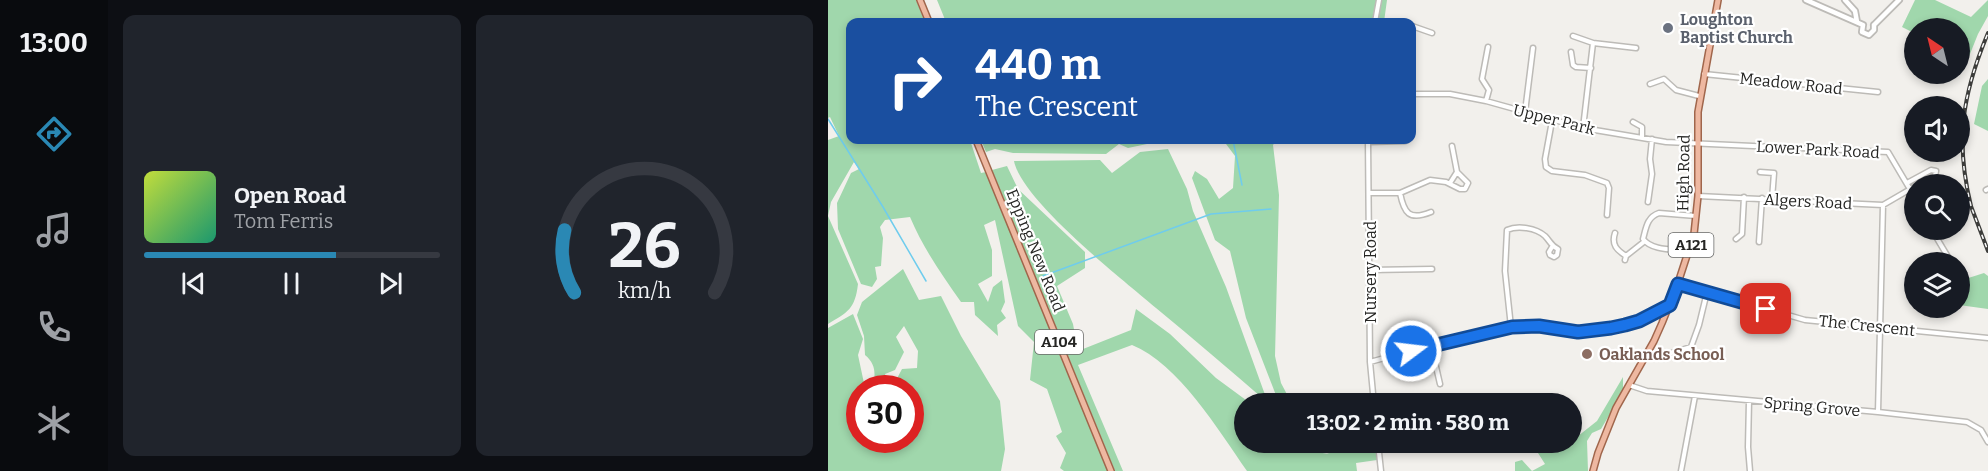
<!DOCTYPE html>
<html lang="en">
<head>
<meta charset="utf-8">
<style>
	body { margin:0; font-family:Bitter,serif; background:#20242c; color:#f1f3f6; height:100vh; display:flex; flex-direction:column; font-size:22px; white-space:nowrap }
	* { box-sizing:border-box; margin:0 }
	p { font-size:20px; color:#9ea1a6 }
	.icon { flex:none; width:33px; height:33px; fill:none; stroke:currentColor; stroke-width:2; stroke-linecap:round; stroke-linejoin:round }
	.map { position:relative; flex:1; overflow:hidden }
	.drawer { display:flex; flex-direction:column; gap:15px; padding:15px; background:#0d0f14; width:720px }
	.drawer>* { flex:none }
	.banner { position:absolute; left:18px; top:18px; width:570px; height:126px; border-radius:12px; box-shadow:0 3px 9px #0003; background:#1a4fa0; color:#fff; overflow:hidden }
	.needle { width:39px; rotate:325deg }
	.fabs { position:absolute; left:1076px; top:18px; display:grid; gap:12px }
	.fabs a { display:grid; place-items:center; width:66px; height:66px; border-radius:50%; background:#171b24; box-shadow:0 3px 9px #0003; font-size:30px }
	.speed { position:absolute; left:18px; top:375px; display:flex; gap:12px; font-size:30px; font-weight:700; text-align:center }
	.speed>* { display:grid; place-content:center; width:78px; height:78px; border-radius:50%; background:#171b24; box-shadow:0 3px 9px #0003; line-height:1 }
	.speed .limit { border:9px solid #d22; background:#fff; color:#111 }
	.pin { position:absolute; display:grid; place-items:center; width:51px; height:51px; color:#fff; margin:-26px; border-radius:12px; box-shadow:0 3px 9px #0006 }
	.me { position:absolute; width:66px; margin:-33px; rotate:75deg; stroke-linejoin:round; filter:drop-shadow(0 0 4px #0008) }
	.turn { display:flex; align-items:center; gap:21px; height:126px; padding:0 30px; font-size:27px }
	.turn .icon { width:78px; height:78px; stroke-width:2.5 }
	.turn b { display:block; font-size:42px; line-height:51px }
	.drawer .widget { flex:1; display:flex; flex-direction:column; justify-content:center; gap:9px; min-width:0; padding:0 21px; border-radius:12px; background:#20242c }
	.drawer .dial { align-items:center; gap:0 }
	.dial svg { height:156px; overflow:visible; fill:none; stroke:#363941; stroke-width:7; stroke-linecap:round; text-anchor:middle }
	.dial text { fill:#f1f3f6; stroke:none }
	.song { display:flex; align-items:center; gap:18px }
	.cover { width:72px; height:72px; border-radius:9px; background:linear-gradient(135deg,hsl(70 70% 55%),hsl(160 70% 35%)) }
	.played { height:6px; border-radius:3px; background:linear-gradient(90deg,#2a88b4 65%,#363941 65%) }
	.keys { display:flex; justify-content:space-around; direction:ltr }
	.drawer .tiles { flex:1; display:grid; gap:15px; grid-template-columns:repeat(2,1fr) }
	.trip { position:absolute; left:406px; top:393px; width:348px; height:60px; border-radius:30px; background:#171b24; box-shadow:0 3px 9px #0003; font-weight:700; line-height:60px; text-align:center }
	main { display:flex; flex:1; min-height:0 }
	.menu { display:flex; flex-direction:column; width:108px; justify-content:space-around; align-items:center; background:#090b0e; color:#9ea1a6 }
	.menu .icon { width:42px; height:42px }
	.menu .current { color:#2a88b4 }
	.menu b { font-size:27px; color:#f1f3f6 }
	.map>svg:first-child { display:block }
	.green { fill:#a0d7ac }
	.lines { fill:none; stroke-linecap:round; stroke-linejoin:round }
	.stream { stroke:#6fcced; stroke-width:1.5 }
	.minor-casing { stroke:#bdbbb7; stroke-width:7 }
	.tertiary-casing { stroke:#bdbbb7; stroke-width:8 }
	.primary-casing { stroke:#a0664c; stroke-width:8 }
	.minor { stroke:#fff; stroke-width:4 }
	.tertiary { stroke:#fff; stroke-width:4.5 }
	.primary { stroke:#eeb8a1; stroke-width:5 }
	.rail-casing { stroke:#3d3d3b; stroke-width:4 }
	.rail { stroke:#fff; stroke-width:1.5; stroke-dasharray:4.5; stroke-linecap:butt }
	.route-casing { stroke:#114b97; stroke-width:15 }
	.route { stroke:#1a73e8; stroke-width:10 }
	.worship-dot { fill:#6b7280; stroke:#fff; stroke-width:2 }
	.education-dot { fill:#8d6e63; stroke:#fff; stroke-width:2 }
	.labels { text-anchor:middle; stroke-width:4.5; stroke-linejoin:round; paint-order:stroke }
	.shield { fill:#fff; stroke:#676766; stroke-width:1.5 }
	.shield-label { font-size:15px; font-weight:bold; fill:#262624 }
	.worship-label { font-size:16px; font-weight:bold; fill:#5b616d; stroke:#fff; text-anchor:start }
	.street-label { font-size:16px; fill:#262624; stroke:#fff }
	.education-label { font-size:16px; font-weight:bold; fill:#785e54; stroke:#fff; text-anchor:start }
</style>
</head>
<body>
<main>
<nav class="menu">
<b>13:00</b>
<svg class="icon current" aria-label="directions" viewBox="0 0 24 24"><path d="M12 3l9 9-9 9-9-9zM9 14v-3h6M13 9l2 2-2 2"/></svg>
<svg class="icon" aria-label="music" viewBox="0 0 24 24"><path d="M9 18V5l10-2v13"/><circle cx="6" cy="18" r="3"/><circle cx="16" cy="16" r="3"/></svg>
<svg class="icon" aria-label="phone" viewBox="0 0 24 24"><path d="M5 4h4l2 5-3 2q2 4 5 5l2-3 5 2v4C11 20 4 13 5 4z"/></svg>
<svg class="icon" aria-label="climate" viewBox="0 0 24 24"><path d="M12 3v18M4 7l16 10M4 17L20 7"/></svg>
</nav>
<section class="drawer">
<div class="tiles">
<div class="widget">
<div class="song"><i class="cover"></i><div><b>Open Road</b><p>Tom Ferris</p></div></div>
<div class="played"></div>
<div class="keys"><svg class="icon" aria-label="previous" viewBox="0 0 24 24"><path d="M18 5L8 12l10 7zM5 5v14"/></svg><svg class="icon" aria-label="pause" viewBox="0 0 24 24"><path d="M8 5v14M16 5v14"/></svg><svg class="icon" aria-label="next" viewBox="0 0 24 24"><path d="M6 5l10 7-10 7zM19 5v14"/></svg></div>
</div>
<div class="widget dial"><svg viewBox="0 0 100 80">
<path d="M14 69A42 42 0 1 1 86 69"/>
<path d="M14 69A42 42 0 0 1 9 37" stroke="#2a88b4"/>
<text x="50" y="56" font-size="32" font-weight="700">26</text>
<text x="50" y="72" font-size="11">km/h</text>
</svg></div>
</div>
</section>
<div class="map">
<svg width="1160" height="471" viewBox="0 0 1160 471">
	<rect width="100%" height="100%" fill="#f2f0ec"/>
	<path class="green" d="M0,0H88L97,22H22V140H142L153,173L158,172L280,471H236L232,468L238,453L228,436L234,432L219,389L202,380L206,342L190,326L167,220L156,225L164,250V276L150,284L160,302L165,287L174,280L177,302L173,311L178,318L169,325L170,336L147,315L146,302H133C114,275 95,248 82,217L57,220L52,227L55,238L53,266L47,267L49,279L44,287L33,284L10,229L9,203L23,173L31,169L26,162L3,202L0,216L30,284C27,309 20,312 0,324V140L11,136L2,117L0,118Z
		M109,0H559L556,22H118Z
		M1087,0H1107L1143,17L1160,0V16L1150,34L1138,64L1131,61V28H1086V33L1074,27Z
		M1160,79V131L1146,124L1154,86Z
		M153,140H338L300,148L291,144L278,154L185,153L167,149L158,152Z
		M395,140H449L445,145L451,195L447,356L453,383L463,402L474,403H451L418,318L402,251L387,240L364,178L367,171L379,179L391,199L405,188L407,156Z
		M340,149L359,189L365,211L398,287L440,403C403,371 366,339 328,308C294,279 194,201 186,161L272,160L284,173L312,152Z
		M179,166L190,189L257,252V268L229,286L245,324L250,351L303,330L308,309L342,334L388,378L422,403L417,404V442L465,443L475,450L501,454L479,443H548L549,460L528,463L529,471H419C391,431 350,363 304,345L250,365L295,471H287L164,170Z
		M75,269L91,300L113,296L133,336L172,401L177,449L173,471H0V328L25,314L35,339L30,355L37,388H32V440H82V388H64L74,369L89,368L90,351L76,326L68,337L76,352L67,370L57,374L59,381L68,378L59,388H45C47,375 49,365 37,355L36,336L29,315L34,302Z
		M1156,273L1160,276V309L1131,305V281Z
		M795,377V392L773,429L764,433L759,441L760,471H687V462L694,460L704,471L717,464L710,453H702L701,443H710L713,447L732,448L735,443L744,442V439L745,440L769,421Z"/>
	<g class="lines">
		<path class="stream" d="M0,119L55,207L98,281
			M405,140L414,185
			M220,292L215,276L383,214L443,209"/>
		<g class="minor-casing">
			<path id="minor" d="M547,22L551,0
				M584,26L604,33
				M745,36L765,43
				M743,52L745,65L748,67L763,68
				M876,74L1050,92
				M822,84L836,79L848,90L871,96
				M584,94H622L658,101L755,128L838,142L1060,152L1086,196
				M658,101L661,90L654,79L660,47
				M697,112L705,48
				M724,121L717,159L718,167L724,171L757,175L779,183L781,188L779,215
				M805,122L814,127V138
				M755,128L765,43L808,48
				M540,140L542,362L546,404
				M540,142L577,141
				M932,172L946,173L944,199
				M622,183L629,172
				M1079,183L1103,170L1108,171L1107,176L1090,184
				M1158,190L1160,189
				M541,193H572L602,180L618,182L632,189H637L640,183L629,172L624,146
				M572,193C576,213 581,221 603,212
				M870,196L1055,205L1086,187
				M820,202L824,174L822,159L824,139
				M1104,230L1123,262
				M787,233C783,245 789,250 798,256
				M908,239L914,234L916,197
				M931,242L934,198
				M860,251C846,249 824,251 815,239C818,228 819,217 831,213L868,216
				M797,260L798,256L817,241
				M542,270L604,269
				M850,283L977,320L1160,338
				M683,327L677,271L679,230C690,225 708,228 717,236C722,241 723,246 730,249L729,255L726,257L722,255L721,252L724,247
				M603,345L612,384
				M843,353L863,347L871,325L879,292
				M542,362L603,345L683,327L711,326L750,332L783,329L811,321L842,305
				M801,385L819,391L1050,412L1139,422L1153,430L1160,442
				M921,401L920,447L922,471
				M1050,412L1055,205
				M550,443L553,471
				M551,444L581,442
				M853,471L867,396"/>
		</g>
		<g class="tertiary-casing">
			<path id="tertiary" d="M978,0L1035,25
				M1017,0L1027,11L1029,22
				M1035,25L1034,32L1041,35L1046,30V25
				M1046,25L1071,0"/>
		</g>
		<g class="primary-casing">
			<path id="primary" d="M92,0L101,22
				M148,140L283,471
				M765,471L770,453L788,408L826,341L834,323L850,283L866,234L870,196V112L890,0"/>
		</g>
		<use href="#minor" class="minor"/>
		<use href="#tertiary" class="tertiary"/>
		<use href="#primary" class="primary"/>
		<g class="rail-casing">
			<path id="rail" d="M1141,201L1160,251
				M1143,206C1127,141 1134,95 1160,33"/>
		</g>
		<use href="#rail" class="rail"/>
	</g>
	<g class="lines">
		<g class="route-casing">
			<path id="route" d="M583,351L684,327L711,326L750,332L783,328L797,325L811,321L842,305L850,284L938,309"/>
		</g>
		<use href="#route" class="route"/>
	</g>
	<circle class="worship-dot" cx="840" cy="28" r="6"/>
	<circle class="education-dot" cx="759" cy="354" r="6"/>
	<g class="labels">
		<g class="shield">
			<rect x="840.5" y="233" width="45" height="24" rx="4.5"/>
			<rect x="207" y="330" width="48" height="24" rx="4.5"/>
		</g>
		<g class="shield-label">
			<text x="863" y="250">A121</text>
			<text x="231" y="347">A104</text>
		</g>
		<g class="worship-label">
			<text x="852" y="25">Loughton<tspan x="852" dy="18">Baptist Church</tspan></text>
		</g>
		<g class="street-label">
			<text transform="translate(963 83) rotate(6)" y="6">Meadow Road</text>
			<text transform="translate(726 119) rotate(14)" y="6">Upper Park</text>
			<text transform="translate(990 149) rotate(3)" y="6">Lower Park Road</text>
			<text transform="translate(855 173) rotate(-89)" y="6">High Road</text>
			<text transform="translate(980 201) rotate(3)" y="6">Algers Road</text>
			<text transform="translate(208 250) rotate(68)" y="6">Epping New Road</text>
			<text transform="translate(542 272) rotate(-90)" y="6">Nursery Road</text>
			<text transform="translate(1039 325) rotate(6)" y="6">The Crescent</text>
			<text transform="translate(984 406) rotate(5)" y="6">Spring Grove</text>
		</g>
		<g class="education-label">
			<text x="771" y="360">Oaklands School</text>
		</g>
	</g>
</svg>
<div class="fabs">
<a><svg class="needle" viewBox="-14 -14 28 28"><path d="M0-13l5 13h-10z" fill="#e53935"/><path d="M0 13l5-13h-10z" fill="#9ea1a6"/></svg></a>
<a><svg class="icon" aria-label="sound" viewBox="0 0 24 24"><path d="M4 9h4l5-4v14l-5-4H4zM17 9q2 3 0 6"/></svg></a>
<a><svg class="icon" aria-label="search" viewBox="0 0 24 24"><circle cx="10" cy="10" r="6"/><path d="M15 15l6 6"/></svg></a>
<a><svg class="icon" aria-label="layers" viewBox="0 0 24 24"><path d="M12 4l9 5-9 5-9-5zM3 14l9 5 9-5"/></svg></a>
</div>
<div class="speed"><div class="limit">30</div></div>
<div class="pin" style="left:938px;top:309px;background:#d93025"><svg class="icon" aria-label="arrive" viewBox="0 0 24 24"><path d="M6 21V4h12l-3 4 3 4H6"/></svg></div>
<svg class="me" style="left:583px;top:351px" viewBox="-20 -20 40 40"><circle r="17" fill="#1a73e8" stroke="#fff" stroke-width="3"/><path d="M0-11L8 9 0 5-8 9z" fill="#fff"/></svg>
<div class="trip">13:02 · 2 min · 580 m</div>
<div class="banner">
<div class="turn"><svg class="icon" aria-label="right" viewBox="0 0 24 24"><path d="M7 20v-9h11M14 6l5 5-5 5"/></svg><div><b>440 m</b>The Crescent</div></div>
</div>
</div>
</main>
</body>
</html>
